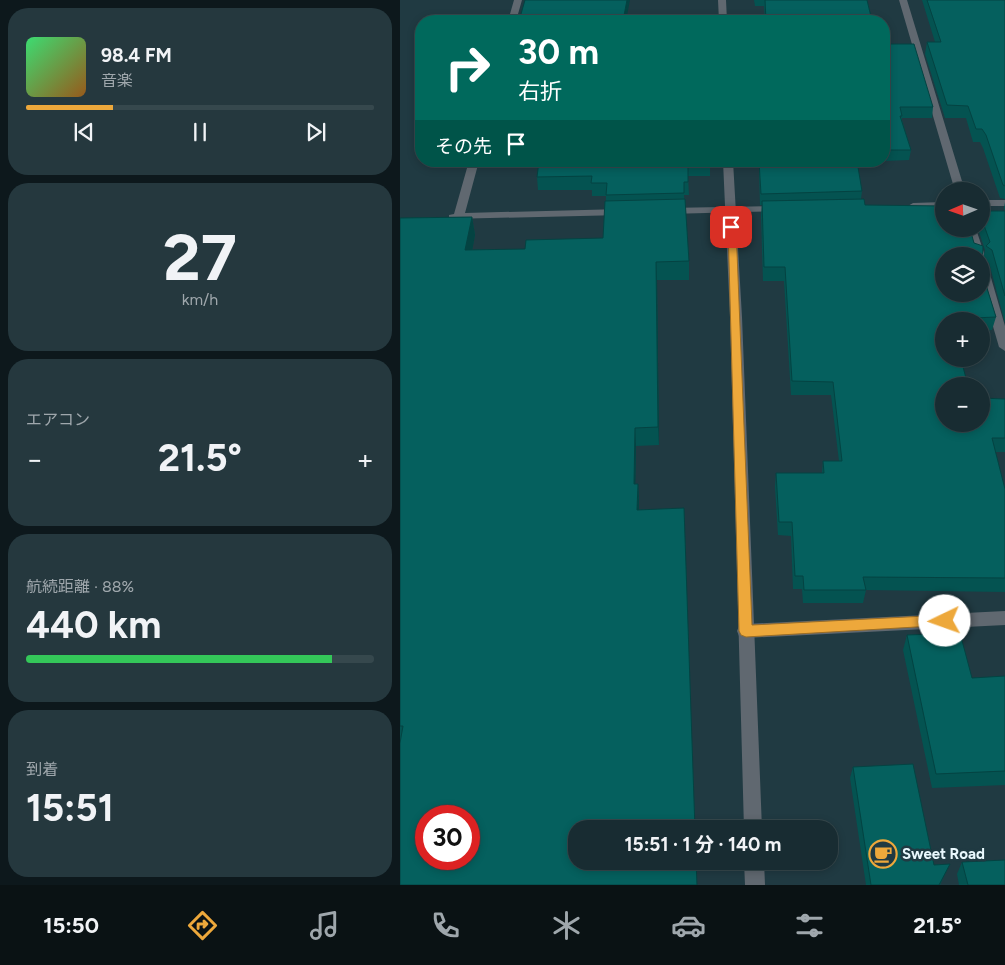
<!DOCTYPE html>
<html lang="ja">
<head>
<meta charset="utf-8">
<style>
	body { margin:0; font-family:Figtree,"Noto Sans JP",sans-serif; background:#25383e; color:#f1f3f6; height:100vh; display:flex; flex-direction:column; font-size:19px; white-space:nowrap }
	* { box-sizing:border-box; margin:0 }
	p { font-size:16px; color:#9fa7ac }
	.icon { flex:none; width:28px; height:28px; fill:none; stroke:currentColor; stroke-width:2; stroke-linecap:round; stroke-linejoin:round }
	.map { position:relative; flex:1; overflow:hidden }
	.panel { display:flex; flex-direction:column; gap:8px; padding:8px; background:#0d181c; width:400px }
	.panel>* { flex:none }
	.guide { position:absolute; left:15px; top:15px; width:475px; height:152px; border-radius:20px; box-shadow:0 2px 8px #0003,0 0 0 1px #36484d; background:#00695c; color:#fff; overflow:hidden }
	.needle { width:32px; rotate:268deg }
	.fabs { position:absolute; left:535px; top:182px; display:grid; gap:10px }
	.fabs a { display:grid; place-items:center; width:55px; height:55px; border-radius:50%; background:#182c32; box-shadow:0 2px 8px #0003,0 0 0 1px #36484d; font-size:25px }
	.speed { position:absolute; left:15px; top:805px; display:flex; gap:10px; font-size:25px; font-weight:700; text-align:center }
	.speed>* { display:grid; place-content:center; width:65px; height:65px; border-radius:50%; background:#182c32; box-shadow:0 2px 8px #0003,0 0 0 1px #36484d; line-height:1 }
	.speed .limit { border:8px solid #d22; background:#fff; color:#111 }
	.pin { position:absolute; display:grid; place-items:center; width:42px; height:42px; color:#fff; margin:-21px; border-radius:10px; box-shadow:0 2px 8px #0006 }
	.me { position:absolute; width:55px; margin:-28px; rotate:267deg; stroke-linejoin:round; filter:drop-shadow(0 0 4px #0008) }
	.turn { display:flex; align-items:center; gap:18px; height:105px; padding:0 20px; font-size:22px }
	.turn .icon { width:65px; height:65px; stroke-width:2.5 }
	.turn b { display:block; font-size:35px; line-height:42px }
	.then { display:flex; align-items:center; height:48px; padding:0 20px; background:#0003; gap:10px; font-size:19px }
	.big { font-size:38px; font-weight:700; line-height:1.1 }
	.panel .tile { flex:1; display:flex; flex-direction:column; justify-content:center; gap:8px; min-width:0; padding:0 18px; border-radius:20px; background:#25383e }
	.panel .dial { align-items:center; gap:0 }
	.dial b { font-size:65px; line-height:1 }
	.song { display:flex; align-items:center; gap:15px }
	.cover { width:60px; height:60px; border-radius:8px; background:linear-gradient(135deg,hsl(140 70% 55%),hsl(30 70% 35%)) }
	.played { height:5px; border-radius:2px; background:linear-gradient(90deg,#eda83b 25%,#36484d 25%) }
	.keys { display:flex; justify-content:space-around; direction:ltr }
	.heat { display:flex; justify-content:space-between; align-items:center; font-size:28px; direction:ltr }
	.charge { height:8px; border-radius:4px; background:linear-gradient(90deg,#34c759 88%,#36484d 0) }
	.trip { position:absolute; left:168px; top:820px; width:270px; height:50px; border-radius:20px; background:#182c32; box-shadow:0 2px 8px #0003,0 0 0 1px #36484d; font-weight:700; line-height:50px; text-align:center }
	.menu { display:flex; height:80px; justify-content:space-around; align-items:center; background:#0a1214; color:#9fa7ac }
	.menu .icon { width:35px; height:35px }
	.menu .current { color:#eda83b }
	.menu b { font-size:22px; color:#f1f3f6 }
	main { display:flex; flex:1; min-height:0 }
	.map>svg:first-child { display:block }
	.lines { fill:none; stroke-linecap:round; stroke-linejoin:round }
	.minor { fill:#606870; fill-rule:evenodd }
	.tertiary { fill:#606870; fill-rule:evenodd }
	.wall { fill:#045351 }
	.shaded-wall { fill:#044342 }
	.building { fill:#05605e; stroke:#044342; fill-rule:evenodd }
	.route { fill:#eda83b; stroke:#9a6d26 }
	.labels { text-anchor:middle; stroke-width:5; stroke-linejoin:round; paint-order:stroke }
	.near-poi-label { font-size:15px; font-weight:bold; fill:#e9f8fd; stroke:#203a42; text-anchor:start }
</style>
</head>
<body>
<main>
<section class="panel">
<div class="tile">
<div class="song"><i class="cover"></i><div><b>98.4 FM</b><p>音楽</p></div></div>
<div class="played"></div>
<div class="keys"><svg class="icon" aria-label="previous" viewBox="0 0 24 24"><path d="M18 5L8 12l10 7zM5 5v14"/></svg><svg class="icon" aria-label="pause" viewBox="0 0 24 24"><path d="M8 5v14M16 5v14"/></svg><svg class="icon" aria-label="next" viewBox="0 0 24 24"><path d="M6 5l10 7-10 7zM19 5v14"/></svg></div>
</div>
<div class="tile dial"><b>27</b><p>km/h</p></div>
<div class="tile"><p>エアコン</p>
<div class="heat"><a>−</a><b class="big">21.5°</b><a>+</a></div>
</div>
<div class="tile"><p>航続距離 · 88%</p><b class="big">440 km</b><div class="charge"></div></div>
<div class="tile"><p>到着</p><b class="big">15:51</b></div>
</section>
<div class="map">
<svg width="605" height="885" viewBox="0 0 605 885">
	<rect width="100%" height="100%" fill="#203a42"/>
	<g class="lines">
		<path class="minor" d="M114,0H122L116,21H108Z
			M499,0H507L565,191H555Z
			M69,161H79L65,213L222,209L227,212L222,215L49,219V215L54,214Z
			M581,200H605V206H581Z
			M544,202V208L513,209L508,206L513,203Z
			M379,206L383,207V211L268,214L263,211L268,208Z
			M566,229H576L585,256L583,258L573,256Z
			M581,261L587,264L605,326V351L599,347L581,285Z
			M605,611V625L345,638L339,636L337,631L339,626L345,624Z"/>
		<path class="tertiary" d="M318,0H326L327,21H319Z
			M323,161H333L342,317L362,829H344L330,317Z
			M344,861H364L365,885H345Z"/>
	</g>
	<path class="wall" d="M354,0H467L472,21H365L364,6H355Z
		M522,0H605V199L600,198L583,148L580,142H573L566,118H545L525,54L527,42H535Z
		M484,44L533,107L532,118H502V120L511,150L509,160L484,161Z
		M310,161V176H288L289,195H284L289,261V280H257L259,445L236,446L235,484H238L239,502L0,885V218L72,217L75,235L72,250L125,249L203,238L206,201V196H192V190H138L137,177Z
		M359,161L462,191L461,199L465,205L544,229L574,243L583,259L585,250L578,229H581V211H605L604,208L605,202V323L589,263L583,260L582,272L596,317L592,330L581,331V321H544V424L605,399V452H595L605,489V592L466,590L463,603H403L402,589H393L391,536L378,535L375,487L376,473H422L423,461H439L431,395H391L384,281H363L361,215L362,205H360L359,171Z
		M507,635L572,678L605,676V785L532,788L503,650Z
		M453,767L534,865L550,864L540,885H466L450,778Z
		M562,862L605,885H559L557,874Z"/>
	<path class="shaded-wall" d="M227,0H230L226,21H223Z
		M72,217L75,235L69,268L65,250Z
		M256,262L257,280L259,445L258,427Z
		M235,428L236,446L235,503L234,484Z
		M238,484L239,502V528L237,510Z"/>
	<path class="building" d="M125,0H227L223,21H119Z
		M365,0H467L472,21H366Z
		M527,0H605V186L603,185L586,135L582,129H576L568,106L547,105L527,42H541Z
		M484,44H514L533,107H500L502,116H500L511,150H484Z
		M139,161H310V163H288V182H284V193L206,195L207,183H191L192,176L137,177Z
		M359,161H457L462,191L361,194Z
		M285,199L289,261L256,262L258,427L235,428L234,484H238L237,510L284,508L295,829H176V861H296L297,885H0V743L3,726H0V218L72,217L65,250L125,249L126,240L203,238L205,201ZM26,816H69V859H26Z
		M464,199L465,205L544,206V229H570L574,243L583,246L582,272L596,317L551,319V321H544V359H561L568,386H544V424H581V398L605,399V438H592L605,489V578L463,577L466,590H404L403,576H395L392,522H379L376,473H424L423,461H442L433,382L392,381L385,267H364L362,201ZM544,256H581V294H544Z
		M581,211H605V296L592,250L586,246L590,242L581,217Z
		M560,633L572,678L605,676V771L536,774L507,635Z
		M513,764L534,865L550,864L539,885H471L453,767Z
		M605,860V885H568L562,862Z"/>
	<path class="route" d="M328,225L336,227L352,625L545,615L550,617L552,621L550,625L346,637L341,635L339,631Z"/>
	<defs>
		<g id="cafe-ring" transform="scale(1.4375)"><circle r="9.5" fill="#203a42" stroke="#eda83b" stroke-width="1.5"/><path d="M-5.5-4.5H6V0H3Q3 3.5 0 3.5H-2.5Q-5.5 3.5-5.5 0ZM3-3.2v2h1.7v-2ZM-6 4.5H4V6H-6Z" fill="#eda83b"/></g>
	</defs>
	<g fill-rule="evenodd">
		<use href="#cafe-ring" x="483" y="854"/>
	</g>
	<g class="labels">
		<g class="near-poi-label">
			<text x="502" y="859">Sweet Road</text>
		</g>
	</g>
</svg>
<div class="fabs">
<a><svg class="needle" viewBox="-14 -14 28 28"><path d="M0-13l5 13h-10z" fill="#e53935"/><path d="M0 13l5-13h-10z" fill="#9fa7ac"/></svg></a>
<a><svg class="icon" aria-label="layers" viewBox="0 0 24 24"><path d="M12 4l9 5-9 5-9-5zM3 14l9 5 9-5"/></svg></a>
<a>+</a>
<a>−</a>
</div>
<div class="speed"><div class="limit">30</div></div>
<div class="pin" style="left:331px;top:227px;background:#d93025"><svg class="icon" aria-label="arrive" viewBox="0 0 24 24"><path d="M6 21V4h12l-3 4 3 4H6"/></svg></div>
<svg class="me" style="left:545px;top:621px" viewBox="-20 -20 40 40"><circle r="19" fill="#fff"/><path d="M0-13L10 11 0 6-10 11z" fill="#eda83b"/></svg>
<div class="trip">15:51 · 1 分 · 140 m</div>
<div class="guide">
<div class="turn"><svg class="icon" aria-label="right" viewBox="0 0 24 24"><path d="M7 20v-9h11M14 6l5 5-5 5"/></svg><div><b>30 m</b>右折</div></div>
<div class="then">その先<svg class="icon" aria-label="arrive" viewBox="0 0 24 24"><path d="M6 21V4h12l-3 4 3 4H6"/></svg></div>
</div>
</div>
</main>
<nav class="menu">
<b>15:50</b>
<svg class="icon current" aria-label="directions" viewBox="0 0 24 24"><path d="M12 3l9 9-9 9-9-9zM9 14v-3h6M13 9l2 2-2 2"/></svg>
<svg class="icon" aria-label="music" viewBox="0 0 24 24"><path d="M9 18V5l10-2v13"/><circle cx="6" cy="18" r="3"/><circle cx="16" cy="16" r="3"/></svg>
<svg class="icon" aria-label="phone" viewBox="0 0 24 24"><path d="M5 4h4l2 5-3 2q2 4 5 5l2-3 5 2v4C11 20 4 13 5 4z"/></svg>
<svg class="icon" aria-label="climate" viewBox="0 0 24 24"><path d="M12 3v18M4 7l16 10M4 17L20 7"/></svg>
<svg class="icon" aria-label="car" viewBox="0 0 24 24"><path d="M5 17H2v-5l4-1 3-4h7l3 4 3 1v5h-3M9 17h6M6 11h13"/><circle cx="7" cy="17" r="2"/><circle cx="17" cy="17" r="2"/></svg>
<svg class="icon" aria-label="filters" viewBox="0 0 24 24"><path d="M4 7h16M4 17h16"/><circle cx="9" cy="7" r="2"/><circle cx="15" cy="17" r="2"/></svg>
<b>21.5°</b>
</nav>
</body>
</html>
